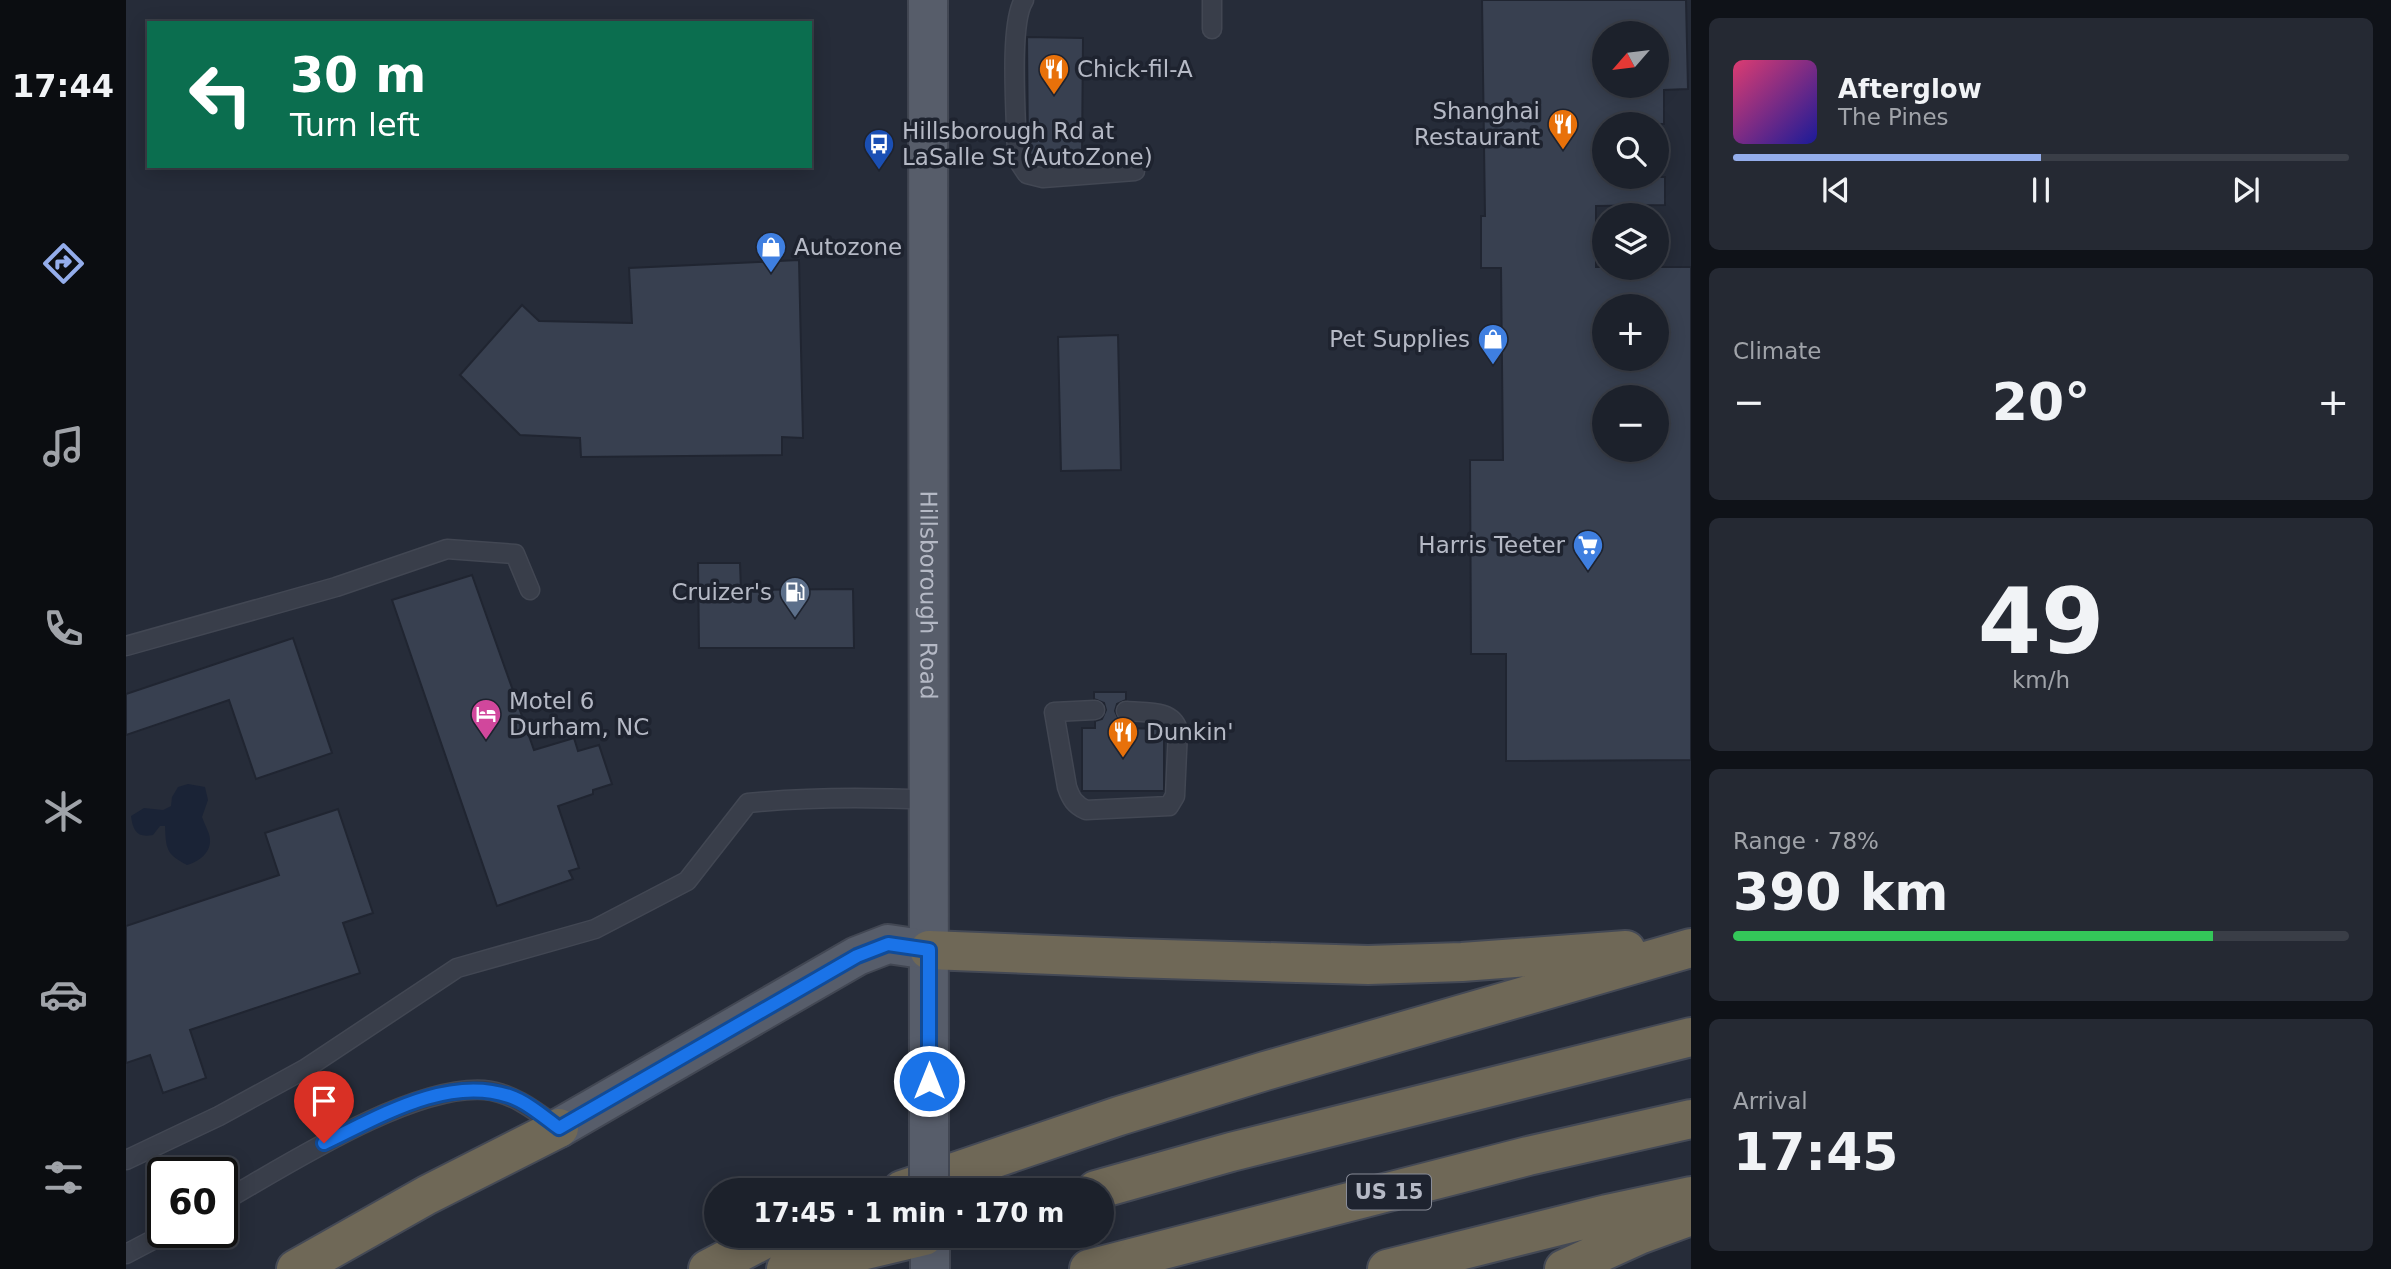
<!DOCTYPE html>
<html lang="en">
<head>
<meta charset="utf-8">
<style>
	body { margin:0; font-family:"DejaVu Sans",sans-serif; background:#252933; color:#f1f3f6; height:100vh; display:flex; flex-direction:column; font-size:26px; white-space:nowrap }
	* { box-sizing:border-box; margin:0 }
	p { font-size:23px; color:#a0a3a9 }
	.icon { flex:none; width:38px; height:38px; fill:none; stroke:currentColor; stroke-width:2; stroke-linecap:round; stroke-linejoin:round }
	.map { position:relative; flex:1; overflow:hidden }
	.sheet { display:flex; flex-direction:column; gap:18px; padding:18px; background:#0f1218; width:700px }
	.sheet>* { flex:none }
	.banner { position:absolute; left:21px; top:21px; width:665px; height:147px; border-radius:0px; box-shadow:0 4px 18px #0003,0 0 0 2px #3a3e47; background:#0b6e4f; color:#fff; overflow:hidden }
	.needle { width:46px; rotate:242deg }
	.buttons { position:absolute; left:1466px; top:21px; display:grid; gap:14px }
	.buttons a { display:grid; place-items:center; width:77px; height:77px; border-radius:50%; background:#1c212b; box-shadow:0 4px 18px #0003,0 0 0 2px #3a3e47; font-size:35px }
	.speed { position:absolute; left:21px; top:1157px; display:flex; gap:14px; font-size:35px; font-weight:700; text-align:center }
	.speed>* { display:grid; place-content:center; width:91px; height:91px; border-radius:50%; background:#1c212b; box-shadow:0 4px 18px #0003,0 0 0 2px #3a3e47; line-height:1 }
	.speed .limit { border:4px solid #111; border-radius:10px; background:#fff; color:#111 }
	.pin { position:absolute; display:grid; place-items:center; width:60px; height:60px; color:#fff; margin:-72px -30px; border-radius:50% 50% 50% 0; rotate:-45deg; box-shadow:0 0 7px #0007 }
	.pin .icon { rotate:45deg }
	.me { position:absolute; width:77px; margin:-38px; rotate:0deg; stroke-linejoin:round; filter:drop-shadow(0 0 5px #0008) }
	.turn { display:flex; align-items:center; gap:24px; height:147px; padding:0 28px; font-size:32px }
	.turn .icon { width:91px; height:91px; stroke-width:2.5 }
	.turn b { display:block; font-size:49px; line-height:60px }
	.big { font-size:52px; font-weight:700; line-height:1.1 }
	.sheet .card { flex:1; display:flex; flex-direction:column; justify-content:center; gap:10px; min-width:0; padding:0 24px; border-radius:10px; background:#252933 }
	.sheet .dial { align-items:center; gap:0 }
	.dial b { font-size:91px; line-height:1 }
	.song { display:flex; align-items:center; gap:21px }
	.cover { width:84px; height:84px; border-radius:10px; background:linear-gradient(135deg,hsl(340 70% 55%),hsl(240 70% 35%)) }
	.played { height:7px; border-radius:4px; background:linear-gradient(90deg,#94adeb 50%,#3a3e47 50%) }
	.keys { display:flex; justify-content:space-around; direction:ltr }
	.heat { display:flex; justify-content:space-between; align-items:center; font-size:38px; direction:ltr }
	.charge { height:10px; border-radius:5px; background:linear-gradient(90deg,#34c759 78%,#3a3e47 0) }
	.trip { position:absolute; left:578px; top:1178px; width:410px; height:70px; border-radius:35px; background:#1c212b; box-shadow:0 4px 18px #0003,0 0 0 2px #3a3e47; font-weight:700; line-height:70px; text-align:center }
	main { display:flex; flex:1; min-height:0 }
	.dock { display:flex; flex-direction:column; width:126px; justify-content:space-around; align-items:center; background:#0b0d11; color:#a0a3a9 }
	.dock .icon { width:49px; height:49px }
	.dock .selected { color:#94adeb }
	.dock b { font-size:32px; color:#f1f3f6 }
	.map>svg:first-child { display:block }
	.water { fill:#1a2336 }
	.building { fill:#384050; stroke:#202531; stroke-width:2; fill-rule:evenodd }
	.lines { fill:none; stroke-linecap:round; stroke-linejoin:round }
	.service-casing { stroke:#424753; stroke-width:21 }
	.primary-casing { stroke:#424753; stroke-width:42 }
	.motorway-casing { stroke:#444955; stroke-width:42 }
	.service { stroke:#393e4a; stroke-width:18 }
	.primary { stroke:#575d6a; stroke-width:38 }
	.motorway { stroke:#6f6857; stroke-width:38 }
	.primary-bridge-casing { stroke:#424753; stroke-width:42; stroke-linecap:butt }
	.primary-bridge { stroke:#575d6a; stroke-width:38 }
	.route-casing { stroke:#114b97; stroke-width:18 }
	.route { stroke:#1a73e8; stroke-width:12 }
	.labels { text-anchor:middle; stroke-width:7; stroke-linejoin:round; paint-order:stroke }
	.shield { fill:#1e232f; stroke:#888c98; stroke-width:2 }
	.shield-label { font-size:21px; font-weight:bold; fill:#b5b9c5 }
	.poi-label { font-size:23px; fill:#b5b9c5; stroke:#1e232f; text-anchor:start }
	.street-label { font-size:23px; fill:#b5b9c5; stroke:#1e232f }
</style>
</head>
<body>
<main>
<nav class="dock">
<b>17:44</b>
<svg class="icon selected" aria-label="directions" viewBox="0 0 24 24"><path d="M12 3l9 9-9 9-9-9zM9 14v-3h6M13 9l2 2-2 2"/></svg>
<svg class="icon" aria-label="music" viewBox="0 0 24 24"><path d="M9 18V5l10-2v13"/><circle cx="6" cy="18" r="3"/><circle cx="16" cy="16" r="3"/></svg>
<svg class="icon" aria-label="phone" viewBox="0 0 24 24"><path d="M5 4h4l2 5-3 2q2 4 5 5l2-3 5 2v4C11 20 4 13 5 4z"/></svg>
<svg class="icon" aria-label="climate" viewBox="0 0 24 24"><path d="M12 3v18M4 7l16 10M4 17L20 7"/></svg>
<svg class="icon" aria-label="car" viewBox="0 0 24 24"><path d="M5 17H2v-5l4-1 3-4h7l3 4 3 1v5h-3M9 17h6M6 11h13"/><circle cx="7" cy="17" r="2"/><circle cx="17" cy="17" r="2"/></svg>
<svg class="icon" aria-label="filters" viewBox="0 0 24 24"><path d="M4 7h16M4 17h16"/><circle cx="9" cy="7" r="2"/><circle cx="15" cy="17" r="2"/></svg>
</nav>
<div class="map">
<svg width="1565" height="1269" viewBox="0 0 1565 1269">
	<rect width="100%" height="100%" fill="#262c39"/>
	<path class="water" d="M62,784L79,787L82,800L76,817C78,823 81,828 83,834C88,850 75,861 61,865C40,854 40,849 39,826H34L27,835C11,838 7,831 5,816L18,808L37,810L45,806L46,797L52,787Z"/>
	<path class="building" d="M1356,0H1560L1562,89L1538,90V124H1479V177H1539V205L1470,206V267H1565V760L1380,761V654H1345L1344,460H1377L1375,268H1355V216H1359ZM1479,33H1531V86H1479ZM1479,306H1531V359H1479ZM1479,397H1531V450H1479Z
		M901,37L957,38L956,157L929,160L928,153L902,155Z
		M673,260L677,438L656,437V455L455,457L454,438L394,435L334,375L396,305L413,321L506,323L503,268Z
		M992,335L995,470L935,471L932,337Z
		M572,563H614L615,590L727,589L728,648H573Z
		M346,575L408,750L448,738L452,751L473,745L486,784L467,790V794L432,806L453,868L443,871L447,879L371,906L266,600Z
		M167,638L206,753L130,779L103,700L0,735V694Z
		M968,692H1000V700L991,704L989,711L993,720L1000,722V728L1038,729V791H956V728H969V721L976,719L980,710L978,703L968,699Z
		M212,809L247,913L217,923L234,973L64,1030L80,1078L37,1093L24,1055L0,1063V926L153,875L139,833Z"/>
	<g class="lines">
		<g class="service-casing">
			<path id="service" d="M898,0C882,25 891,125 891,159L901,174L917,178L1009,171
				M1086,29V0
				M0,646L210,587L321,549L389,554L404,590
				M969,710L928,712L941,787C945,799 949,805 960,810L1043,806L1049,796L1052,730C1046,709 1020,713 1000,711
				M0,1160L93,1116L179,1069L331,968L469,929L561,881L622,803C683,797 742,797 803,800
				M96,1202C161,1165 284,1085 358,1090C386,1092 411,1112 433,1128
				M0,1254L42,1232"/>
		</g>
		<g class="primary-casing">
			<g id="primary">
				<path id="s1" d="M802,0L803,1108"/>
				<path d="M433,1128L731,956L762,944L803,950"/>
				<path d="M804,1236V1269"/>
			</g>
		</g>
		<g class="motorway-casing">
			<path id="motorway" d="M803,950L1004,958L1242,965L1336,962L1500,950
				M776,1190L993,1116L1139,1071L1565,948
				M970,1190L1105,1152L1565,1037
				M170,1269L301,1195L433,1128
				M582,1269L645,1236
				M660,1269L798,1236
				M963,1269L1402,1156L1565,1119
				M1261,1269L1481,1214L1565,1196
				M1438,1269L1513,1235L1565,1216"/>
		</g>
		<use href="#service" class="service"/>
		<use href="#primary" class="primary"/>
		<use href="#motorway" class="motorway"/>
		<g class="primary-bridge-casing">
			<path id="primary-bridge" d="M803,1108V1190"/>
		</g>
		<use href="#primary-bridge" class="primary-bridge"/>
	</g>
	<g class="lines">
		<g class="route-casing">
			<path id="route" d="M198,1143C253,1117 321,1075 383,1096C401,1102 418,1117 433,1128L731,956L762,944L803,950V1081"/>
		</g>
		<use href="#route" class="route"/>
	</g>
	<defs>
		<g id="restaurant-pin" transform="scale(1.575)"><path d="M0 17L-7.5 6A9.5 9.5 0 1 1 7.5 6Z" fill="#e8710a" stroke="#1e232f"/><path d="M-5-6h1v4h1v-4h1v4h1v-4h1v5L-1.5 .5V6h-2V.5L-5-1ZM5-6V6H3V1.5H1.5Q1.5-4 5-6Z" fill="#fff"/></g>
		<g id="bus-pin" transform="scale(1.575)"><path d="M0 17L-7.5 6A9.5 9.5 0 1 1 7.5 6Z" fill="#1a4fb4" stroke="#1e232f"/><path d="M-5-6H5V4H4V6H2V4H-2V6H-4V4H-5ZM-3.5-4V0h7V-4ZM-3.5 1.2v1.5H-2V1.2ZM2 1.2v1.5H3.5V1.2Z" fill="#fff"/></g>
		<g id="shop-pin" transform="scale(1.575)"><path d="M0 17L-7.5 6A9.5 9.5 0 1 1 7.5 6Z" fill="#3f7fe0" stroke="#1e232f"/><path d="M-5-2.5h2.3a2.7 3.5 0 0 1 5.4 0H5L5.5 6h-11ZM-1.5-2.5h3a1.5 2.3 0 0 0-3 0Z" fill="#fff"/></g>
		<g id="supermarket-pin" transform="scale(1.575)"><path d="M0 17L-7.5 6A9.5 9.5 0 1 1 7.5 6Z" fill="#3f7fe0" stroke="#1e232f"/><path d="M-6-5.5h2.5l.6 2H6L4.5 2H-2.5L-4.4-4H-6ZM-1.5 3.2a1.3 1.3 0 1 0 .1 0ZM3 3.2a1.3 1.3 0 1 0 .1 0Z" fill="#fff"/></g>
		<g id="fuel-pin" transform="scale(1.575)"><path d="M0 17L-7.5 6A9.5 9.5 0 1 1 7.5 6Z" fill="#5c6f8a" stroke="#1e232f"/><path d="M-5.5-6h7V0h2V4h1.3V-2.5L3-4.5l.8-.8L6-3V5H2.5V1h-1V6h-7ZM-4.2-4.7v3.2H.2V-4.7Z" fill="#fff"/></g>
		<g id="hotel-pin" transform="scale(1.575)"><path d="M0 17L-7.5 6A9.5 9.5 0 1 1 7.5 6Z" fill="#d1479c" stroke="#1e232f"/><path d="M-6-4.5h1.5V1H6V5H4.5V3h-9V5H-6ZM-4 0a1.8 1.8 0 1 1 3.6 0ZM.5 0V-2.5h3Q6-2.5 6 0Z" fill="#fff"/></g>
	</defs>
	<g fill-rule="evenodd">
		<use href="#restaurant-pin" x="928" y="69"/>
		<use href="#restaurant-pin" x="1437" y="124"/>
		<use href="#bus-pin" x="753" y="144"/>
		<use href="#shop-pin" x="645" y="247"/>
		<use href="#shop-pin" x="1367" y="339"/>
		<use href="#supermarket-pin" x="1462" y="545"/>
		<use href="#fuel-pin" x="669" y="592"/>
		<use href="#hotel-pin" x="360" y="714"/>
		<use href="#restaurant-pin" x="997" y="732"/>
	</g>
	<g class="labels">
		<rect class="shield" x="1221" y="1174.5" width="84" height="35" rx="5"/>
		<g class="shield-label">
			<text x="1263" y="1199">US 15</text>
		</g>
		<g class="poi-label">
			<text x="951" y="77">Chick-fil-A</text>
			<text x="1414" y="119" text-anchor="end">Shanghai<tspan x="1414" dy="26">Restaurant</tspan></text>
			<text x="776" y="139">Hillsborough Rd at<tspan x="776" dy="26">LaSalle St (AutoZone)</tspan></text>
			<text x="668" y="255">Autozone</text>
			<text x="1344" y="347" text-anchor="end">Pet Supplies</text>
			<text x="1439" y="553" text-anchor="end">Harris Teeter</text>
			<text x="646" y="600" text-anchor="end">Cruizer's</text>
			<text x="383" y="709">Motel 6<tspan x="383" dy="26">Durham, NC</tspan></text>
			<text x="1020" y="740">Dunkin'</text>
		</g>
		<g class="street-label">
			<text dy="8" stroke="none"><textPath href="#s1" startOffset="595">Hillsborough Road</textPath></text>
		</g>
	</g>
</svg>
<div class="buttons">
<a><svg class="needle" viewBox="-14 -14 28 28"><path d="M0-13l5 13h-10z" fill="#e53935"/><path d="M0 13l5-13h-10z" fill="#a0a3a9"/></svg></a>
<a><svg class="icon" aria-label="search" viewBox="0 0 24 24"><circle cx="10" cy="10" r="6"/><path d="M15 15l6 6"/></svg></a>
<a><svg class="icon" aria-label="layers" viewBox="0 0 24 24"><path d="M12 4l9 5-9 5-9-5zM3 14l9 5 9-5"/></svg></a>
<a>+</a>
<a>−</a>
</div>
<div class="speed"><div class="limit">60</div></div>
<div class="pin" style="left:198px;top:1143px;background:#d93025"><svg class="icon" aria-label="arrive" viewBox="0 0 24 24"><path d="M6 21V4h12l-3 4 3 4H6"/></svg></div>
<svg class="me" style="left:803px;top:1081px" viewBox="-20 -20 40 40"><circle r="17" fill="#1a73e8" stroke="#fff" stroke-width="3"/><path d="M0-11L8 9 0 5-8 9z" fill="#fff"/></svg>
<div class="trip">17:45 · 1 min · 170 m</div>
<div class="banner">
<div class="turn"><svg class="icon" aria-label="left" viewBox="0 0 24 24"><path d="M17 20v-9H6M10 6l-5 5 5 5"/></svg><div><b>30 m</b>Turn left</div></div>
</div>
</div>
<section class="sheet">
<div class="card">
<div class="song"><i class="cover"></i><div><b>Afterglow</b><p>The Pines</p></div></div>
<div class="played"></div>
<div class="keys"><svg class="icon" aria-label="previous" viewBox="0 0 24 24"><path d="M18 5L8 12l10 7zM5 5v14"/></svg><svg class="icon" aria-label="pause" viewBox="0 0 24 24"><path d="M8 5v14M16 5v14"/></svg><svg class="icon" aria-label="next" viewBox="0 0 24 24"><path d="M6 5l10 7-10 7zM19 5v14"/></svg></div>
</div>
<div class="card"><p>Climate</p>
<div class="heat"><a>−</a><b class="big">20°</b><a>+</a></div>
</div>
<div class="card dial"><b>49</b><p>km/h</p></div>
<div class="card"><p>Range · 78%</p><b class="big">390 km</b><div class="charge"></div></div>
<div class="card"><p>Arrival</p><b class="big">17:45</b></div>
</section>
</main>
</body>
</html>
